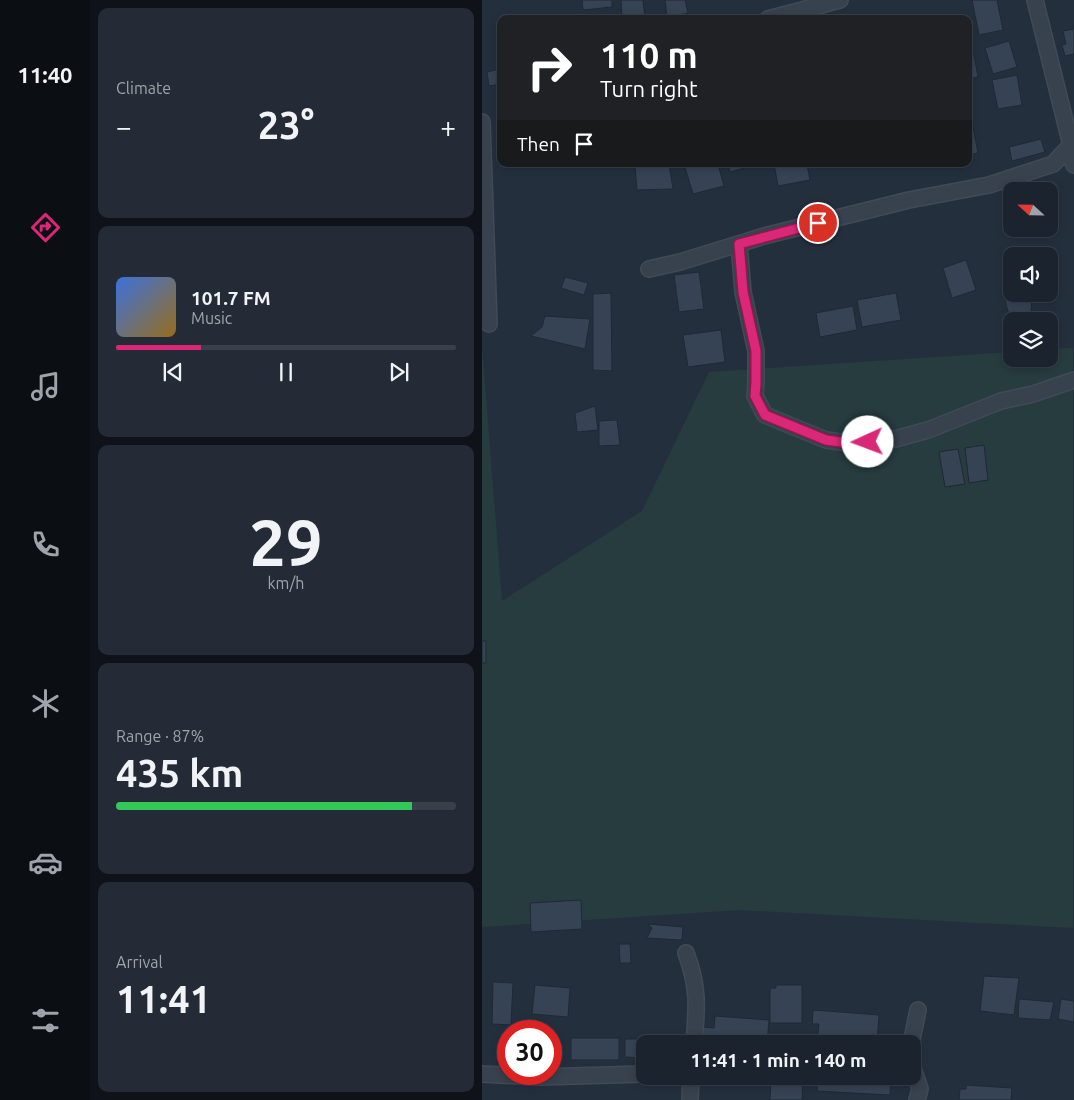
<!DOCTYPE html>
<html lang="en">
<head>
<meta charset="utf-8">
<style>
	body { margin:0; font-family:Ubuntu,sans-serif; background:#242b36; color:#f1f3f6; height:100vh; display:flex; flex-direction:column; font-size:19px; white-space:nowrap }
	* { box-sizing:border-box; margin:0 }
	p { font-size:16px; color:#a0a4aa }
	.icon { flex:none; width:28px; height:28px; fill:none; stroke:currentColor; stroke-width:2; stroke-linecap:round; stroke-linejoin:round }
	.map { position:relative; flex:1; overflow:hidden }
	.side { display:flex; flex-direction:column; gap:8px; padding:8px; background:#0f1319; width:392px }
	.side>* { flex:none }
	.hud { position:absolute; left:15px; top:15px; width:475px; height:152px; border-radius:10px; box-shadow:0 2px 8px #0003,0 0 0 1px #39404a; background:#202124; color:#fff; overflow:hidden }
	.needle { width:32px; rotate:292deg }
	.controls { position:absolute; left:521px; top:182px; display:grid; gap:10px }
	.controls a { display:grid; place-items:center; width:55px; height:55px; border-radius:10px; background:#1b232e; box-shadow:0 2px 8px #0003,0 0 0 1px #39404a; font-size:25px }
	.speed { position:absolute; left:15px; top:1020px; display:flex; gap:10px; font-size:25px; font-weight:700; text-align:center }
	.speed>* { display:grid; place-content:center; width:65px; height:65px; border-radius:50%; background:#1b232e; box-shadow:0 2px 8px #0003,0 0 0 1px #39404a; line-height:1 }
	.speed .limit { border:8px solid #d22; background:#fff; color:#111 }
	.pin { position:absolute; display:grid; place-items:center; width:42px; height:42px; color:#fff; margin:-21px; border:2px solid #fff; border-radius:50%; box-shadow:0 1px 5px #0007 }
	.me { position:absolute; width:55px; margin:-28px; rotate:268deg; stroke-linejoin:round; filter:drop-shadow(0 0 4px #0008) }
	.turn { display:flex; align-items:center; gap:18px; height:105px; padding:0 20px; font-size:22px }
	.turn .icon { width:65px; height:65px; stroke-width:2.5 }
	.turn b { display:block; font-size:35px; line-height:42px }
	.then { display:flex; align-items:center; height:48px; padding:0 20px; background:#0003; gap:10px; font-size:19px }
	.big { font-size:38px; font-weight:700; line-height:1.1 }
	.side .widget { flex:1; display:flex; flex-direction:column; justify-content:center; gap:8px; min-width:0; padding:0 18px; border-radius:10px; background:#242b36 }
	.side .dial { align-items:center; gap:0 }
	.dial b { font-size:65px; line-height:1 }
	.song { display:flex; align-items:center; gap:15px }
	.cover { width:60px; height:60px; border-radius:8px; background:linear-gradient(135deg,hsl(220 70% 55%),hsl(40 70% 35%)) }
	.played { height:5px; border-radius:2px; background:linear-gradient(90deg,#db2777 25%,#39404a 25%) }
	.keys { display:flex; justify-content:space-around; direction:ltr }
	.heat { display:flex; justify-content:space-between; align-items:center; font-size:28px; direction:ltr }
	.charge { height:8px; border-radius:4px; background:linear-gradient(90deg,#34c759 87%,#39404a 0) }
	.trip { position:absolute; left:154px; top:1035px; width:285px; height:50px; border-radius:10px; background:#1b232e; box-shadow:0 2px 8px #0003,0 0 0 1px #39404a; font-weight:700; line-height:50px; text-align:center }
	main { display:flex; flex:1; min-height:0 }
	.menu { display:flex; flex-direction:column; width:90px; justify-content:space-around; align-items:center; background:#0b0e12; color:#a0a4aa }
	.menu .icon { width:35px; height:35px }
	.menu .active { color:#db2777 }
	.menu b { font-size:22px; color:#f1f3f6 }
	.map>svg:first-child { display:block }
	.green { fill:#263c3f }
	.building { fill:#364354; stroke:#1f2835 }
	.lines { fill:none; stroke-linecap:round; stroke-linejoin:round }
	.minor-casing { stroke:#414a57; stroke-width:18 }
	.minor { stroke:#38414e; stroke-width:15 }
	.route-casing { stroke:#8e194d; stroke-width:12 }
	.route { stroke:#db2777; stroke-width:9 }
</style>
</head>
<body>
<main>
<nav class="menu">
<b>11:40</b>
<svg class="icon active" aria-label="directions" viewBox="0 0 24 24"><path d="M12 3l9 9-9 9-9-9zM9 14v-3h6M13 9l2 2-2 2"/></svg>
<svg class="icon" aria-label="music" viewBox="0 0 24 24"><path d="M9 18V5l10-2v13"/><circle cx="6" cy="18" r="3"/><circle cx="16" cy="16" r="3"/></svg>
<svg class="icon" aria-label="phone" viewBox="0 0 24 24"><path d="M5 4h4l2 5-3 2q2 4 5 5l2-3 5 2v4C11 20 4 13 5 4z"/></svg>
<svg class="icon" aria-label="climate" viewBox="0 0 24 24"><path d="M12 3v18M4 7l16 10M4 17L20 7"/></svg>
<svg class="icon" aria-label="car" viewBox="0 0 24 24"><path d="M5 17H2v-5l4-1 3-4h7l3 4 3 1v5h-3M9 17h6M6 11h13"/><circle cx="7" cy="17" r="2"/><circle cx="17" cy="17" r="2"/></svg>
<svg class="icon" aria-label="filters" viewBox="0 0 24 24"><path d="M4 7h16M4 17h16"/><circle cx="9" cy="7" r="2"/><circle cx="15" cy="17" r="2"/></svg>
</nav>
<section class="side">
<div class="widget"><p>Climate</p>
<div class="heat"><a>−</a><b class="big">23°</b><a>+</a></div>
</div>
<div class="widget">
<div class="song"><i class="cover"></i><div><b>101.7 FM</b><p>Music</p></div></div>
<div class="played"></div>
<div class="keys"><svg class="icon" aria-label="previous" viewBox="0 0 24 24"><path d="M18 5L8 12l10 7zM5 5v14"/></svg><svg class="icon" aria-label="pause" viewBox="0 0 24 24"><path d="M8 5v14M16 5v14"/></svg><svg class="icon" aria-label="next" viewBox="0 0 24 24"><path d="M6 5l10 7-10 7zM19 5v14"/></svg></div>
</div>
<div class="widget dial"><b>29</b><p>km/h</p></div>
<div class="widget"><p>Range · 87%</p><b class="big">435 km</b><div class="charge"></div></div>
<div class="widget"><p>Arrival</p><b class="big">11:41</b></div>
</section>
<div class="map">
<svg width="592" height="1100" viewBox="0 0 592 1100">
	<rect width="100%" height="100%" fill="#242f3e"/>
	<path class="green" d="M0,346L20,601L160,511L227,372L530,352V359H568V349L591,348V928L256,910L0,927Z"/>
	<path class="building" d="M100,0H130V7L101,10Z
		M139,0H161L163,19H140Z
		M183,0H203L206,13L185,18Z
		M490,0H515L521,30L497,35Z
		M19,27V39H17L14,28Z
		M592,29V54L583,56L580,45L584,44L581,31Z
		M527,41L535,67L511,74L503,48Z
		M492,55L496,77L486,79V56Z
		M18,69L19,84L7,86L5,72Z
		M535,75L540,105L516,109L510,80Z
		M486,101L496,153L486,155Z
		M559,139L563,152L530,161L527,147Z
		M187,164L191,189L155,190L153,167Z
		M202,164H236L242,186L211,194Z
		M246,164H277L248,172Z
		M292,164H325L328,180L296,186Z
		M484,260L494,290L470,298L461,268Z
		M530,262V291L528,292L520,265Z
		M217,272L222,309L197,312L192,275Z
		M83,277L106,283L102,295L79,288Z
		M129,293L130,371L111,370V294Z
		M414,293L419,320L380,327L375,300Z
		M546,294H550L549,312L528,318L523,301Z
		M371,306L375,330L338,337L334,313Z
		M63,316L108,319L103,349L49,336L60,327Z
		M239,330L243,362L206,367L201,335Z
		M113,406L116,430L95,432L93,413Z
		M135,420L138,445L117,446V421Z
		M502,445L506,480L487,483L483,448Z
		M476,449L483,484L463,487L457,452Z
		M0,641H4V663H0Z
		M99,900L100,929L49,932L48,903Z
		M166,924L201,927L200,940L165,938L170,928Z
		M137,944H148L149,963H138Z
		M502,976L537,978L532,1015L498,1011Z
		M11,982L31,983L29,1025L10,1024Z
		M53,985L88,988L86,1017L50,1014Z
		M294,985H320V1023H288V988H294Z
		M537,999L572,1002L568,1020L536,1018Z
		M579,999L592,1001V1022L576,1019Z
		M331,1010L397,1015L395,1044L335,1041L337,1024H330Z
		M233,1016L287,1020L285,1044H226L227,1039H220L221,1027L232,1028Z
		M89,1038H137V1060H89Z
		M143,1039H182V1044H162V1058L143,1057Z
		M289,1076H321L320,1100H288Z
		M336,1076H409L408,1095L335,1091Z
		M484,1085L530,1088L529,1100H477L478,1089H484Z"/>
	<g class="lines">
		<g class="minor-casing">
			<path id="minor" d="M286,19L358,0
				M0,122L7,324
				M589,145L588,155L592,165
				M257,244L261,292L274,351V383L273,396L283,415L344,440L366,443L413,439L446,430L519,401L551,394L592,380
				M167,269L198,262L282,236L427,200L507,185L571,164L589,145L553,0
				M204,953C217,988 215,1007 212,1044
				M429,1044L436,1010
				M430,1065L438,1089L435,1100
				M0,1074L58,1077L162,1074
				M208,1100L209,1076"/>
		</g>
		<use href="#minor" class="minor"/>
	</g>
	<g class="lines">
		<g class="route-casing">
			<path id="route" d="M336,223L257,244L261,292L274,351V383L273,396L283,415L344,440L366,443L386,442"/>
		</g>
		<use href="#route" class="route"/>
	</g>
</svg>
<div class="controls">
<a><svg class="needle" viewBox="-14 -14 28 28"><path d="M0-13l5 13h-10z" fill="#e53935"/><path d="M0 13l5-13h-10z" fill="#a0a4aa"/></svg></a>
<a><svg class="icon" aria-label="sound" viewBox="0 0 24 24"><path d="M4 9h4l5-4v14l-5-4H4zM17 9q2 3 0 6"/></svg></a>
<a><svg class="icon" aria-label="layers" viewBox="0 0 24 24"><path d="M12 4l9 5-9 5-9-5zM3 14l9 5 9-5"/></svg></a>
</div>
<div class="speed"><div class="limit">30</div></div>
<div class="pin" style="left:336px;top:223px;background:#d93025"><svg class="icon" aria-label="arrive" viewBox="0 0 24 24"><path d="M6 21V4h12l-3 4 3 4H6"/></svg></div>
<svg class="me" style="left:386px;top:442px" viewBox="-20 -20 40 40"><circle r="19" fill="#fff"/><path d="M0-13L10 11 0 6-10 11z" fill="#db2777"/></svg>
<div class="trip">11:41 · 1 min · 140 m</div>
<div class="hud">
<div class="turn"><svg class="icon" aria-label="right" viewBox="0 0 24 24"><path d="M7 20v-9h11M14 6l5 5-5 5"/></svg><div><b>110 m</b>Turn right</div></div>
<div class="then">Then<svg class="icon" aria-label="arrive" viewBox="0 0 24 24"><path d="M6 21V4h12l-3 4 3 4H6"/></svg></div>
</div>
</div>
</main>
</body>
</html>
